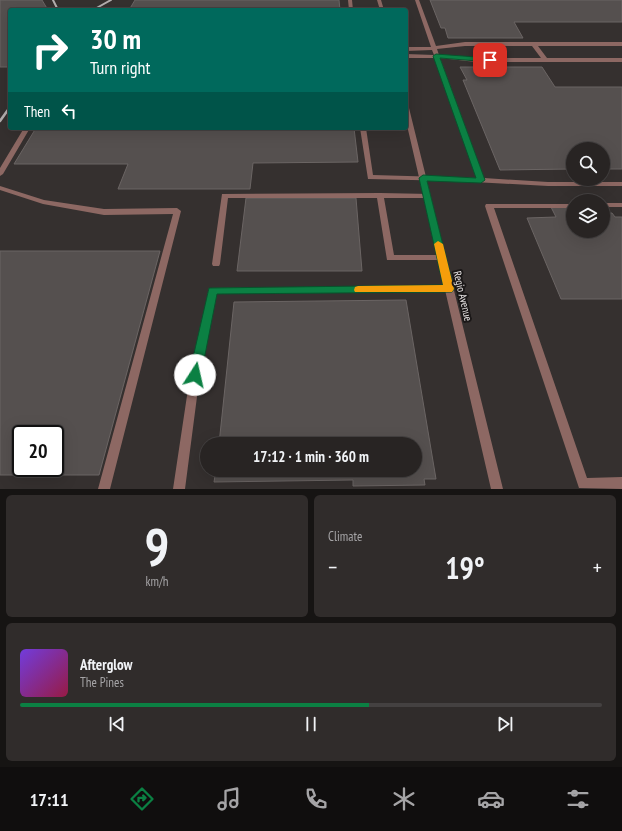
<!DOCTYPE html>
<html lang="en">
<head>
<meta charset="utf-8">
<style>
	body { margin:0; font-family:"PT Sans Narrow",sans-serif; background:#302c2b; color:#f1f3f6; height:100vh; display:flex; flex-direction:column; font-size:15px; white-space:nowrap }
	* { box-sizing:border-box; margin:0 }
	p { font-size:13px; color:#a5a4a6 }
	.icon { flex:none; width:22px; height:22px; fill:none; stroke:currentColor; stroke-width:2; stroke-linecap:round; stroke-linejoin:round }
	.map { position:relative; height:489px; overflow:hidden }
	.details { display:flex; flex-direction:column; gap:6px; padding:6px; background:#161413; flex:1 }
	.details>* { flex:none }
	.banner { position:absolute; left:8px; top:8px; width:400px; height:122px; border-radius:4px; box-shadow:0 4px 16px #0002,0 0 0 1px #444141; background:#00695c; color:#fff; overflow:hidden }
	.buttons { position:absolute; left:566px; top:142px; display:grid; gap:8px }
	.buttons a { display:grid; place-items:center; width:44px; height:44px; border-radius:50%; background:#282423; box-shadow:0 4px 16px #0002,0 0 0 1px #444141; font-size:20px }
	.speed { position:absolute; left:12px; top:425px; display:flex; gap:8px; font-size:20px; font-weight:700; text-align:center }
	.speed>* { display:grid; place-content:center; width:52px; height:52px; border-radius:50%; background:#282423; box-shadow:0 4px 16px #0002,0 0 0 1px #444141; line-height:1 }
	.speed .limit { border:2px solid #111; border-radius:6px; background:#fff; color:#111 }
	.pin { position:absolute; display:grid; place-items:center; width:34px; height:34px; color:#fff; margin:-17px; border-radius:8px; box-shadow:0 2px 6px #0006 }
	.me { position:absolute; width:44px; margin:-22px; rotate:10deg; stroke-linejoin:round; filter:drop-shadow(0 0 3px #0008) }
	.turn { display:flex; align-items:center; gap:14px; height:84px; padding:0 16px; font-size:18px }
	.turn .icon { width:52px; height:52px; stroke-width:2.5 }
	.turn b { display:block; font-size:28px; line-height:34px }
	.then { display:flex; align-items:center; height:38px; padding:0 16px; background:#0003; gap:8px; font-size:15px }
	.big { font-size:30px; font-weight:700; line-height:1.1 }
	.details .card { flex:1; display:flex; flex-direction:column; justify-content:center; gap:6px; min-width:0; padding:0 14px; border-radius:6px; background:#302c2b }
	.details .dial { align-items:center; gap:0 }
	.dial b { font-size:52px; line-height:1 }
	.song { display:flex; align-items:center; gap:12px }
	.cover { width:48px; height:48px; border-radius:6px; background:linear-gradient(135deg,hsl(260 70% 55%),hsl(340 70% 35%)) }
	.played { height:4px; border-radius:2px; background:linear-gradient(90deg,#0b8043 60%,#444141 60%) }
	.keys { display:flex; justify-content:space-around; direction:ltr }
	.heat { display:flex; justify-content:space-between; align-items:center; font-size:22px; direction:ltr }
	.details .tiles { flex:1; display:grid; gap:6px; grid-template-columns:1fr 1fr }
	.card:last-child { grid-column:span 2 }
	.trip { position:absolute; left:200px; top:437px; width:222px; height:40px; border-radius:20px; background:#282423; box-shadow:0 4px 16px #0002,0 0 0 1px #444141; font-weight:700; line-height:40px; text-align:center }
	.dock { display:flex; height:64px; justify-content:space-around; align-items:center; background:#100e0e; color:#a5a4a6 }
	.dock .icon { width:28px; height:28px }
	.dock .active { color:#0b8043 }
	.dock b { font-size:18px; color:#f1f3f6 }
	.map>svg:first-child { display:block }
	.building { fill:#55504f; stroke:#6b6564; fill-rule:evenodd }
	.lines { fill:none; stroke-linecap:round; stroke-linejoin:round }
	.service { fill:#8d6863; fill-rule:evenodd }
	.tertiary { fill:#8d6863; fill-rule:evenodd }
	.rail-far1 { stroke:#b4b0b0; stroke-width:2 }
	.rail { stroke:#b4b0b0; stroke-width:2.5 }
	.route { fill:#0b8043; stroke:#07532c }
	.slow { fill:#f59e0b }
	.labels { text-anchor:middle; stroke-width:4; stroke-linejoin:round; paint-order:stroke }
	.street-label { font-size:11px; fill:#e9e5e5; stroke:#1b1818 }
</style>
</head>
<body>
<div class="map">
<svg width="622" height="489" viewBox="0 0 622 489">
	<rect width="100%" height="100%" fill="#35302f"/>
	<path class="building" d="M0,0H42L48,10H10V67H0Z
		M135,0H339L340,10H251L252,9L129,10Z
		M430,0H622V22H514L523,38H448L445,28H441Z
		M460,67H542L555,87H622V169H603V149H573V169L500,170L463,80H467Z
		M36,128H354L358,162L253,163L250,189H118L128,164H14Z
		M246,198H356L362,271H237Z
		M551,207H573V231H603V213H612L615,217H622V299H561L527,218L556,217Z
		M0,251H160L99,475H0ZM21,434H55V468H21Z
		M406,300L436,479H424L425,485L353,486V480L214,482L216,470H415V444H219L234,302Z"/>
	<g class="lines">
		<path class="service" d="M348,0H352L353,10H349Z
			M415,0H419L436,46L465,42H622V46H538L547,58H622V62H476L440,58L484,178L548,182H622V186H548L456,181L368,179L360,128H366L373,175L477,178L435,58H406V54L434,55L432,50L406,51V47H431ZM465,46H532L541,58H476L439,55L437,49Z
			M24,128H30L3,174L0,176V168Z
			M0,186L44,200L104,209L177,208L181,211L110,489H98L173,214L104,215L43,204L0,190Z
			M380,193L430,194L431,196L427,198H384L394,255H442L445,256L446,258L445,260H387L377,198H228L220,264L219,266H213L212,264L222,194Z
			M603,203H622V207H603Z
			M486,204H573V208H494L587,478L622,477V489L579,488L485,206Z
			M449,286L452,287L453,289L452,291L449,292L216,293L198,389L185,489H173L188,389L209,288Z"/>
		<path class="tertiary" d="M377,0H381L384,10H380Z
			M406,106L409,108L503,489H491L406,121Z"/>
		<path class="rail-far1" d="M53,0L58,10
			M93,10L111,0"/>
		<path class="rail" d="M0,121L10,107"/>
	</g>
	<path class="route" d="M436,54L490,58L493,60L490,62L440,58L485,180L481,183L427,181L454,289L452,292L217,294L201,375L199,379L195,380L191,379L189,375L209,288L443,285L419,178L423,175L476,178L433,56Z"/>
	<path class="slow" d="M438,241L443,244L454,289L452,292H355L354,290L355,287L358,286L443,285L434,244Z"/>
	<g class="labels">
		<g class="street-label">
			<text transform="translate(463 296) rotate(77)" y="4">Regio Avenue</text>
		</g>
	</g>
</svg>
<div class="buttons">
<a><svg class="icon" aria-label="search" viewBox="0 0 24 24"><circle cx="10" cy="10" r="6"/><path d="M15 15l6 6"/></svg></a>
<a><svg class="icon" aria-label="layers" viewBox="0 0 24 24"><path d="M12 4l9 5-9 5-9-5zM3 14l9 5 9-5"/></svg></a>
</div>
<div class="speed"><div class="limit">20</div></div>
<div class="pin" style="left:490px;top:60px;background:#d93025"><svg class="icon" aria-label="arrive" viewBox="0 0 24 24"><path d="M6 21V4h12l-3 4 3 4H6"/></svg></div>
<svg class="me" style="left:195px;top:375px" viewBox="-20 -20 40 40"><circle r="19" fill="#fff"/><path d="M0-13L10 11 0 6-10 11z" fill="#0b8043"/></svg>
<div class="trip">17:12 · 1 min · 360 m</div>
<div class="banner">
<div class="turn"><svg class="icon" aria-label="right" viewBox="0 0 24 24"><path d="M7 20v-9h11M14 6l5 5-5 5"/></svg><div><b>30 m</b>Turn right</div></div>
<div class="then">Then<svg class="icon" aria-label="left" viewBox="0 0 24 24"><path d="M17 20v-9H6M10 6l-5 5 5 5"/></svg></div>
</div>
</div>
<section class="details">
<div class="tiles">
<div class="card dial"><b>9</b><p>km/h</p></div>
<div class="card"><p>Climate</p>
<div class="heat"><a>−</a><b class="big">19°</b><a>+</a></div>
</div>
<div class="card">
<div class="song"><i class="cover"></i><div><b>Afterglow</b><p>The Pines</p></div></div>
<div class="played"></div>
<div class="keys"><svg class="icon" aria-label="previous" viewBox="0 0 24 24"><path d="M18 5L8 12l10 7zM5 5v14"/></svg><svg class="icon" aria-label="pause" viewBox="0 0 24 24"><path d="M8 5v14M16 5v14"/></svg><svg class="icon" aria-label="next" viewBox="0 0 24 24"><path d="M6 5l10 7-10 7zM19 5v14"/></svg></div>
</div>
</div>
</section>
<nav class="dock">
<b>17:11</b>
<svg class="icon active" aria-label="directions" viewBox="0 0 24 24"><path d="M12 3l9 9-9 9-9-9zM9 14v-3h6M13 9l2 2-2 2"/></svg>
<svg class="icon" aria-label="music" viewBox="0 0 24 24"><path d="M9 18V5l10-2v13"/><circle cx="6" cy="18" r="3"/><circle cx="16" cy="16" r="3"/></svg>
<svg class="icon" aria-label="phone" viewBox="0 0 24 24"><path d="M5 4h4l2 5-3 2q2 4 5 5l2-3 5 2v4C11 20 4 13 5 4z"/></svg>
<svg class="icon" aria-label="climate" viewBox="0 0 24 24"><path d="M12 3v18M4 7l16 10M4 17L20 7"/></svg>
<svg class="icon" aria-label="car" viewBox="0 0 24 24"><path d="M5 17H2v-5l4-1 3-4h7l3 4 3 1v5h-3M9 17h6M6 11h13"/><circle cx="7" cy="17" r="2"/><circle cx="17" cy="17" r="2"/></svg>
<svg class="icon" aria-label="filters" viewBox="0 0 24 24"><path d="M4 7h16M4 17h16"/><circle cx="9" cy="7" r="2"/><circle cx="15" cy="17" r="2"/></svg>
</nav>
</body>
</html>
